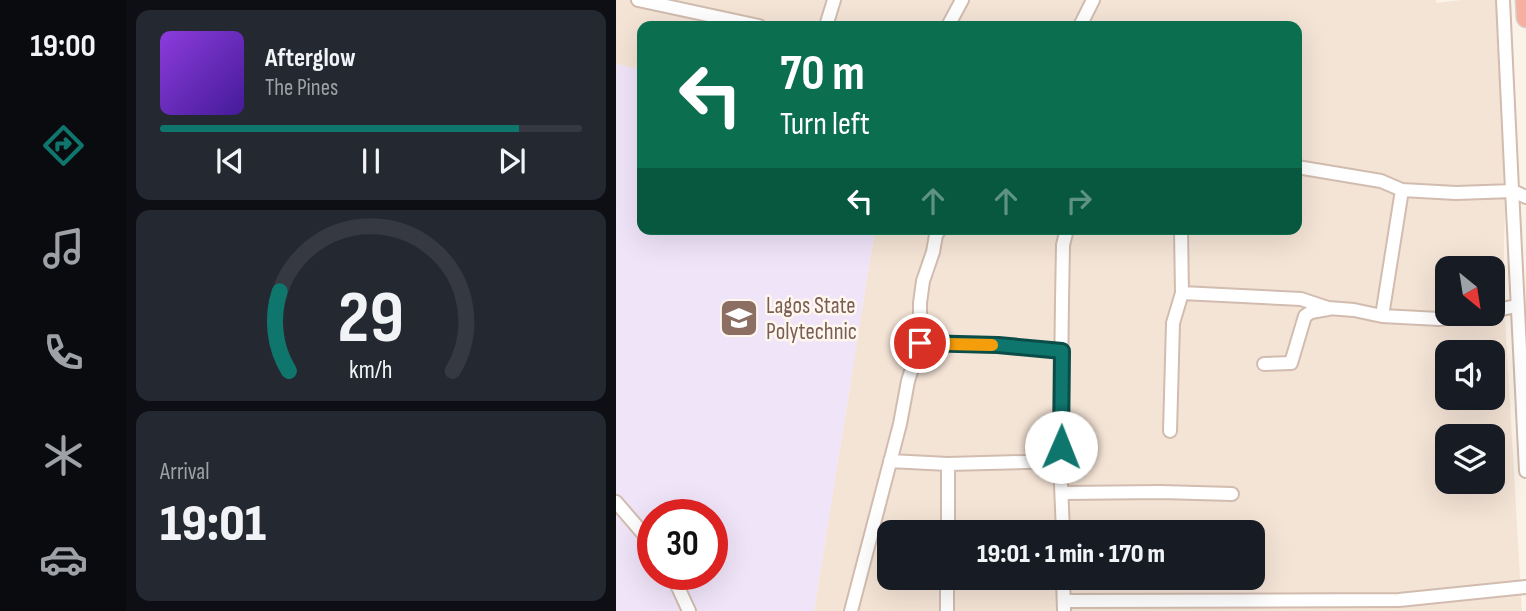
<!DOCTYPE html>
<html lang="en">
<head>
<meta charset="utf-8">
<style>
	body { margin:0; font-family:"Sofia Sans Condensed",sans-serif; background:#242831; color:#f1f3f6; height:100vh; display:flex; flex-direction:column; font-size:26px; white-space:nowrap }
	* { box-sizing:border-box; margin:0 }
	p { font-size:23px; color:#9ea1a6 }
	.icon { flex:none; width:38px; height:38px; fill:none; stroke:currentColor; stroke-width:2; stroke-linecap:round; stroke-linejoin:round }
	.map { position:relative; flex:1; overflow:hidden }
	.sheet { display:flex; flex-direction:column; gap:10px; padding:10px; background:#0d0f14; width:490px }
	.sheet>* { flex:none }
	.top-card { position:absolute; left:21px; top:21px; width:665px; height:214px; border-radius:14px; box-shadow:0 7px 28px #0002; background:#0b6e4f; color:#fff; overflow:hidden }
	.needle { width:46px; rotate:150deg }
	.fabs { position:absolute; left:819px; top:256px; display:grid; gap:14px }
	.fabs a { display:grid; place-items:center; width:70px; height:70px; border-radius:14px; background:#171b24; box-shadow:0 7px 28px #0002; font-size:35px }
	.speed { position:absolute; left:21px; top:499px; display:flex; gap:14px; font-size:35px; font-weight:700; text-align:center }
	.speed>* { display:grid; place-content:center; width:91px; height:91px; border-radius:50%; background:#171b24; box-shadow:0 7px 28px #0002; line-height:1 }
	.speed .limit { border:10px solid #d22; background:#fff; color:#111 }
	.pin { position:absolute; display:grid; place-items:center; width:60px; height:60px; color:#fff; margin:-30px; border:4px solid #fff; border-radius:50%; box-shadow:0 2px 7px #0007 }
	.me { position:absolute; width:77px; margin:-38px; rotate:1deg; stroke-linejoin:round; filter:drop-shadow(0 0 5px #0008) }
	.turn { display:flex; align-items:center; gap:24px; height:147px; padding:0 28px; font-size:32px }
	.turn .icon { width:91px; height:91px; stroke-width:2.5 }
	.turn b { display:block; font-size:49px; line-height:60px }
	.lanes { display:flex; align-items:center; height:66px; padding:0 28px; background:#0003; justify-content:center; gap:35px; direction:ltr }
	.lanes .off { opacity:.35 }
	.big { font-size:52px; font-weight:800; line-height:1.1 }
	.sheet .card { flex:1; display:flex; flex-direction:column; justify-content:center; gap:10px; min-width:0; padding:0 24px; border-radius:14px; background:#242831 }
	.sheet .dial { align-items:center; gap:0 }
	.dial svg { height:182px; overflow:visible; fill:none; stroke:#363941; stroke-width:7; stroke-linecap:round; text-anchor:middle }
	.dial text { fill:#f1f3f6; stroke:none }
	.song { display:flex; align-items:center; gap:21px }
	.cover { width:84px; height:84px; border-radius:10px; background:linear-gradient(135deg,hsl(270 70% 55%),hsl(260 70% 35%)) }
	.played { height:7px; border-radius:4px; background:linear-gradient(90deg,#0f766e 85%,#363941 85%) }
	.keys { display:flex; justify-content:space-around; direction:ltr }
	.trip { position:absolute; left:261px; top:520px; width:388px; height:70px; border-radius:14px; background:#171b24; box-shadow:0 7px 28px #0002; font-weight:800; line-height:70px; text-align:center }
	main { display:flex; flex:1; min-height:0 }
	.dock { display:flex; flex-direction:column; width:126px; justify-content:space-around; align-items:center; background:#090b0e; color:#9ea1a6 }
	.dock .icon { width:49px; height:49px }
	.dock .active { color:#0f766e }
	.dock b { font-size:32px; color:#f1f3f6 }
	.map>svg:first-child { display:block }
	.residential { fill:#f4e4d6; fill-rule:evenodd }
	.education { fill:#f0e4f9; fill-rule:evenodd }
	.lines { fill:none; stroke-linecap:round; stroke-linejoin:round }
	.minor-casing { stroke:#d1bcaf; stroke-width:16 }
	.highway-casing { stroke:#d9d0cd; stroke-width:21 }
	.minor { stroke:#fff; stroke-width:12 }
	.highway { stroke:#f6b09f; stroke-width:18 }
	.route-casing { stroke:#0a4d48; stroke-width:18 }
	.route { stroke:#0f766e; stroke-width:12 }
	.slow { stroke:#f59e0b; stroke-width:12 }
	.labels { text-anchor:middle; stroke-width:5; stroke-linejoin:round; paint-order:stroke }
	.education-label { font-size:23px; fill:#785e54; stroke:#fff7ee; text-anchor:start }
</style>
</head>
<body>
<main>
<nav class="dock">
<b>19:00</b>
<svg class="icon active" aria-label="directions" viewBox="0 0 24 24"><path d="M12 3l9 9-9 9-9-9zM9 14v-3h6M13 9l2 2-2 2"/></svg>
<svg class="icon" aria-label="music" viewBox="0 0 24 24"><path d="M9 18V5l10-2v13"/><circle cx="6" cy="18" r="3"/><circle cx="16" cy="16" r="3"/></svg>
<svg class="icon" aria-label="phone" viewBox="0 0 24 24"><path d="M5 4h4l2 5-3 2q2 4 5 5l2-3 5 2v4C11 20 4 13 5 4z"/></svg>
<svg class="icon" aria-label="climate" viewBox="0 0 24 24"><path d="M12 3v18M4 7l16 10M4 17L20 7"/></svg>
<svg class="icon" aria-label="car" viewBox="0 0 24 24"><path d="M5 17H2v-5l4-1 3-4h7l3 4 3 1v5h-3M9 17h6M6 11h13"/><circle cx="7" cy="17" r="2"/><circle cx="17" cy="17" r="2"/></svg>
</nav>
<section class="sheet">
<div class="card">
<div class="song"><i class="cover"></i><div><b>Afterglow</b><p>The Pines</p></div></div>
<div class="played"></div>
<div class="keys"><svg class="icon" aria-label="previous" viewBox="0 0 24 24"><path d="M18 5L8 12l10 7zM5 5v14"/></svg><svg class="icon" aria-label="pause" viewBox="0 0 24 24"><path d="M8 5v14M16 5v14"/></svg><svg class="icon" aria-label="next" viewBox="0 0 24 24"><path d="M6 5l10 7-10 7zM19 5v14"/></svg></div>
</div>
<div class="card dial"><svg viewBox="0 0 100 80">
<path d="M14 69A42 42 0 1 1 86 69"/>
<path d="M14 69A42 42 0 0 1 10 34" stroke="#0f766e"/>
<text x="50" y="56" font-size="32" font-weight="700">29</text>
<text x="50" y="72" font-size="11">km/h</text>
</svg></div>
<div class="card"><p>Arrival</p><b class="big">19:01</b></div>
</section>
<div class="map">
<svg width="910" height="611" viewBox="0 0 910 611">
	<rect width="100%" height="100%" fill="#fcf3e8"/>
	<path class="residential" d="M0,0H820V3L846,0H888L891,141L887,283L906,611H198L259,229H681V26H26V70L0,64ZM831,268H877V313H831ZM831,352H877V397H831ZM831,436H877V481H831ZM273,532H637V578H273Z"/>
	<path class="education" d="M0,64L26,70V229H259L198,611H0ZM37,514H96V574H37Z"/>
	<g class="lines">
		<g class="minor-casing">
			<path id="minor" d="M22,0L143,26
				M887,0C895,157 901,314 910,471
				M210,26L218,0
				M332,26L346,0
				M464,26L477,0
				M681,167L765,181L786,190L840,193L897,191L910,197
				M566,293L685,299L712,308L738,310L766,316L823,319L864,313
				M877,311L900,306
				M766,316L786,190
				M304,343L382,346L446,350
				M648,364L675,363L689,316L695,312L712,309
				M554,431L557,323L566,293L565,229
				M274,461L332,464L444,461
				M446,493L545,492L616,494
				M0,502L37,545
				M332,532V464
				M447,532L444,461L446,301L447,245L451,229
				M56,574L73,611
				M447,578L448,611
				M448,601L783,600L910,587
				M235,611L284,424L292,381L304,343V303L307,281L317,252L320,235L324,229
				M331,611V578"/>
		</g>
		<g class="highway-casing">
			<path id="highway" d="M909,0L910,18"/>
		</g>
		<use href="#minor" class="minor"/>
		<use href="#highway" class="highway"/>
	</g>
	<g class="lines">
		<g class="route-casing">
			<path id="route" d="M304,343L382,345L446,351L445,447"/>
		</g>
		<use href="#route" class="route"/>
		<path class="slow" d="M329,344L376,345"/>
	</g>
	<defs>
		<g id="university-square" transform="scale(2.0125)"><rect x="-9" y="-9" width="18" height="18" rx="4" fill="#8d6e63" stroke="#fff7ee"/><path d="M0-5L7-2L0 1L-7-2ZM-4 1L0 2.5L4 1V4Q0 6-4 4Z" fill="#fff"/></g>
	</defs>
	<g fill-rule="evenodd">
		<use href="#university-square" x="123" y="318"/>
	</g>
	<g class="labels">
		<g class="education-label">
			<text x="150" y="313">Lagos State<tspan x="150" dy="26">Polytechnic</tspan></text>
		</g>
	</g>
</svg>
<div class="fabs">
<a><svg class="needle" viewBox="-14 -14 28 28"><path d="M0-13l5 13h-10z" fill="#e53935"/><path d="M0 13l5-13h-10z" fill="#9ea1a6"/></svg></a>
<a><svg class="icon" aria-label="sound" viewBox="0 0 24 24"><path d="M4 9h4l5-4v14l-5-4H4zM17 9q2 3 0 6"/></svg></a>
<a><svg class="icon" aria-label="layers" viewBox="0 0 24 24"><path d="M12 4l9 5-9 5-9-5zM3 14l9 5 9-5"/></svg></a>
</div>
<div class="speed"><div class="limit">30</div></div>
<div class="pin" style="left:304px;top:343px;background:#d93025"><svg class="icon" aria-label="arrive" viewBox="0 0 24 24"><path d="M6 21V4h12l-3 4 3 4H6"/></svg></div>
<svg class="me" style="left:445px;top:447px" viewBox="-20 -20 40 40"><circle r="19" fill="#fff"/><path d="M0-13L10 11 0 6-10 11z" fill="#0f766e"/></svg>
<div class="trip">19:01 · 1 min · 170 m</div>
<div class="top-card">
<div class="turn"><svg class="icon" aria-label="left" viewBox="0 0 24 24"><path d="M17 20v-9H6M10 6l-5 5 5 5"/></svg><div><b>70 m</b>Turn left</div></div>
<div class="lanes"><svg class="icon" aria-label="left" viewBox="0 0 24 24"><path d="M17 20v-9H6M10 6l-5 5 5 5"/></svg><svg class="icon off" aria-label="ahead" viewBox="0 0 24 24"><path d="M12 20V5M6 11l6-6 6 6"/></svg><svg class="icon off" aria-label="ahead" viewBox="0 0 24 24"><path d="M12 20V5M6 11l6-6 6 6"/></svg><svg class="icon off" aria-label="right" viewBox="0 0 24 24"><path d="M7 20v-9h11M14 6l5 5-5 5"/></svg></div>
</div>
</div>
</main>
</body>
</html>
